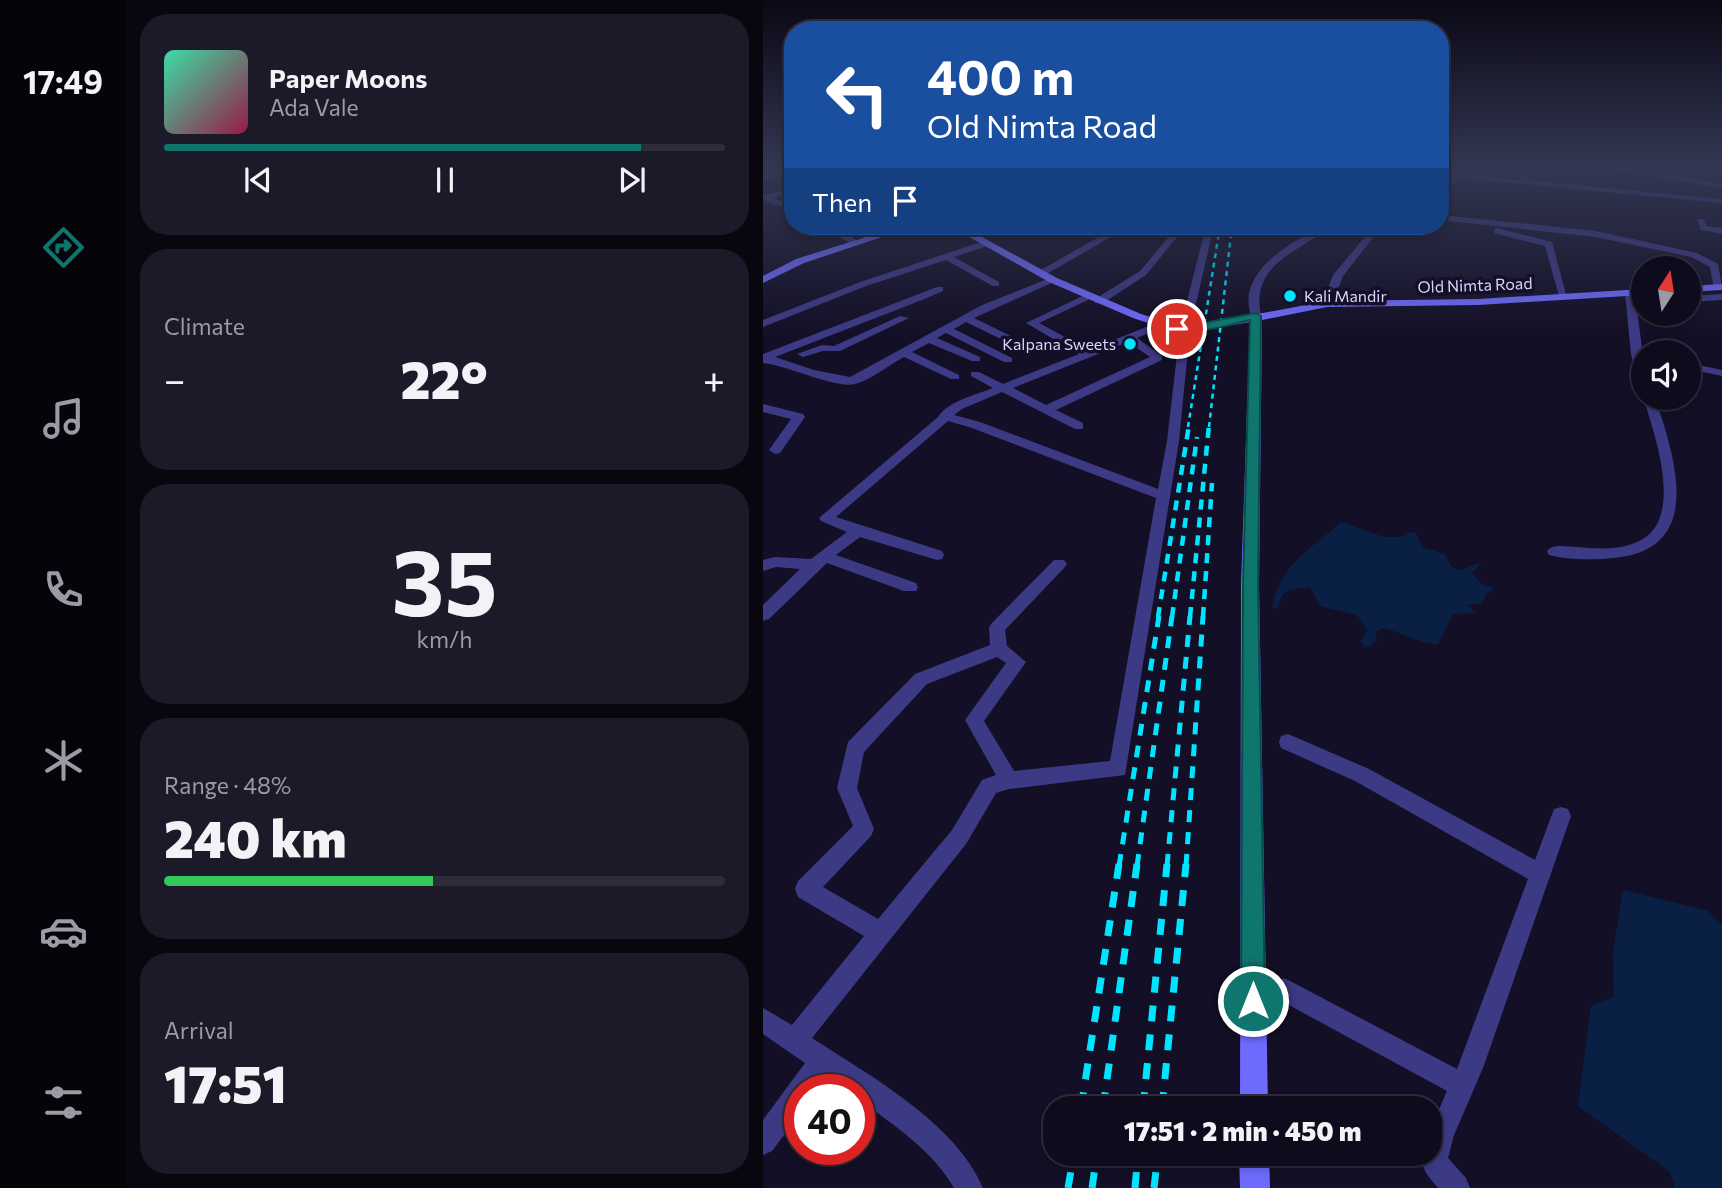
<!DOCTYPE html>
<html lang="en">
<head>
<meta charset="utf-8">
<style>
	body { margin:0; font-family:Commissioner,sans-serif; background:#1c1929; color:#f1f3f6; height:100vh; display:flex; flex-direction:column; font-size:26px; white-space:nowrap }
	* { box-sizing:border-box; margin:0 }
	p { font-size:23px; color:#9b9ba3 }
	.icon { flex:none; width:38px; height:38px; fill:none; stroke:currentColor; stroke-width:2; stroke-linecap:round; stroke-linejoin:round }
	.map { position:relative; flex:1; overflow:hidden }
	.sheet { display:flex; flex-direction:column; gap:14px; padding:14px; background:#08060f; width:637px }
	.sheet>* { flex:none }
	.hud { position:absolute; left:21px; top:21px; width:665px; height:214px; border-radius:28px; box-shadow:0 4px 10px #0003,0 0 0 2px #2e2b3b; background:#1a4fa0; color:#fff; overflow:hidden }
	.needle { width:46px; rotate:12deg }
	.controls { position:absolute; left:868px; top:256px; display:grid; gap:14px }
	.controls a { display:grid; place-items:center; width:70px; height:70px; border-radius:50%; background:#0e0b1c; box-shadow:0 4px 10px #0003,0 0 0 2px #2e2b3b; font-size:35px }
	.speed { position:absolute; left:21px; top:1074px; display:flex; gap:14px; font-size:35px; font-weight:700; text-align:center }
	.speed>* { display:grid; place-content:center; width:91px; height:91px; border-radius:50%; background:#0e0b1c; box-shadow:0 4px 10px #0003,0 0 0 2px #2e2b3b; line-height:1 }
	.speed .limit { border:10px solid #d22; background:#fff; color:#111 }
	.pin { position:absolute; display:grid; place-items:center; width:60px; height:60px; color:#fff; margin:-30px; border:4px solid #fff; border-radius:50%; box-shadow:0 2px 7px #0007 }
	.me { position:absolute; width:77px; margin:-38px; rotate:0deg; stroke-linejoin:round; filter:drop-shadow(0 0 5px #0008) }
	.turn { display:flex; align-items:center; gap:24px; height:147px; padding:0 28px; font-size:32px }
	.turn .icon { width:91px; height:91px; stroke-width:2.5 }
	.turn b { display:block; font-size:49px; line-height:60px }
	.then { display:flex; align-items:center; height:66px; padding:0 28px; background:#0003; gap:14px; font-size:26px }
	.big { font-size:52px; font-weight:800; line-height:1.1 }
	.sheet .card { flex:1; display:flex; flex-direction:column; justify-content:center; gap:10px; min-width:0; padding:0 24px; border-radius:28px; background:#1c1929 }
	.sheet .dial { align-items:center; gap:0 }
	.dial b { font-size:91px; line-height:1 }
	.song { display:flex; align-items:center; gap:21px }
	.cover { width:84px; height:84px; border-radius:10px; background:linear-gradient(135deg,hsl(160 70% 55%),hsl(340 70% 35%)) }
	.played { height:7px; border-radius:4px; background:linear-gradient(90deg,#0f766e 85%,#2e2b3b 85%) }
	.keys { display:flex; justify-content:space-around; direction:ltr }
	.heat { display:flex; justify-content:space-between; align-items:center; font-size:38px; direction:ltr }
	.charge { height:10px; border-radius:5px; background:linear-gradient(90deg,#34c759 48%,#2e2b3b 0) }
	.trip { position:absolute; left:280px; top:1096px; width:399px; height:70px; border-radius:28px; background:#0e0b1c; box-shadow:0 4px 10px #0003,0 0 0 2px #2e2b3b; font-weight:800; line-height:70px; text-align:center }
	main { display:flex; flex:1; min-height:0 }
	.menu { display:flex; flex-direction:column; width:126px; justify-content:space-around; align-items:center; background:#06040b; color:#9b9ba3 }
	.menu .icon { width:49px; height:49px }
	.menu .current { color:#0f766e }
	.menu b { font-size:32px; color:#f1f3f6 }
	.map>svg:first-child { display:block }
	.water { fill:#0a1f44 }
	.lines { fill:none; stroke-linecap:round; stroke-linejoin:round }
	.street { fill:#3d3a85; fill-rule:evenodd }
	.secondary { fill:#6f6bff; fill-rule:evenodd }
	.rail-far3 { stroke:#00e5ff; stroke-width:2.5; stroke-dasharray:5 4.5; stroke-linecap:butt }
	.rail-far2 { stroke:#00e5ff; stroke-width:4.5; stroke-dasharray:10 8; stroke-linecap:butt }
	.rail-far1 { stroke:#00e5ff; stroke-width:5; stroke-dasharray:12 10; stroke-linecap:butt }
	.rail { stroke:#00e5ff; stroke-width:7; stroke-dasharray:16 13; stroke-linecap:butt }
	.route { fill:#0f766e; stroke:#0a4d48; stroke-width:2 }
	.poi-dot { fill:#00e5ff; stroke:#130f26; stroke-width:2.5 }
	.labels { text-anchor:middle; stroke-width:7; stroke-linejoin:round; paint-order:stroke }
	.far-street-label { font-size:16px; fill:#d9d4ff; stroke:#130f26 }
	.far-poi-label { font-size:16px; fill:#d9d4ff; stroke:#130f26; text-anchor:start }
</style>
</head>
<body>
<main>
<nav class="menu">
<b>17:49</b>
<svg class="icon current" aria-label="directions" viewBox="0 0 24 24"><path d="M12 3l9 9-9 9-9-9zM9 14v-3h6M13 9l2 2-2 2"/></svg>
<svg class="icon" aria-label="music" viewBox="0 0 24 24"><path d="M9 18V5l10-2v13"/><circle cx="6" cy="18" r="3"/><circle cx="16" cy="16" r="3"/></svg>
<svg class="icon" aria-label="phone" viewBox="0 0 24 24"><path d="M5 4h4l2 5-3 2q2 4 5 5l2-3 5 2v4C11 20 4 13 5 4z"/></svg>
<svg class="icon" aria-label="climate" viewBox="0 0 24 24"><path d="M12 3v18M4 7l16 10M4 17L20 7"/></svg>
<svg class="icon" aria-label="car" viewBox="0 0 24 24"><path d="M5 17H2v-5l4-1 3-4h7l3 4 3 1v5h-3M9 17h6M6 11h13"/><circle cx="7" cy="17" r="2"/><circle cx="17" cy="17" r="2"/></svg>
<svg class="icon" aria-label="filters" viewBox="0 0 24 24"><path d="M4 7h16M4 17h16"/><circle cx="9" cy="7" r="2"/><circle cx="15" cy="17" r="2"/></svg>
</nav>
<section class="sheet">
<div class="card">
<div class="song"><i class="cover"></i><div><b>Paper Moons</b><p>Ada Vale</p></div></div>
<div class="played"></div>
<div class="keys"><svg class="icon" aria-label="previous" viewBox="0 0 24 24"><path d="M18 5L8 12l10 7zM5 5v14"/></svg><svg class="icon" aria-label="pause" viewBox="0 0 24 24"><path d="M8 5v14M16 5v14"/></svg><svg class="icon" aria-label="next" viewBox="0 0 24 24"><path d="M6 5l10 7-10 7zM19 5v14"/></svg></div>
</div>
<div class="card"><p>Climate</p>
<div class="heat"><a>−</a><b class="big">22°</b><a>+</a></div>
</div>
<div class="card dial"><b>35</b><p>km/h</p></div>
<div class="card"><p>Range · 48%</p><b class="big">240 km</b><div class="charge"></div></div>
<div class="card"><p>Arrival</p><b class="big">17:51</b></div>
</section>
<div class="map">
<svg width="959" height="1188" viewBox="0 0 959 1188">
	<rect width="100%" height="100%" fill="#130f26"/>
	<path class="water" d="M578,522L621,537H639L645,532L653,533L659,547L682,554C693,578 695,570 719,562L709,573L721,586L729,587L730,591L723,593L719,604H704L714,613L688,614L689,616L675,644C655,644 639,632 620,628L612,632L614,640L607,647H601L597,641L604,630L594,615L557,606L547,587L527,590L519,595L515,609L509,607C517,564 548,549 578,522Z
		M860,890L945,911L959,925V1188H912L907,1172L815,1106L828,1006L851,997L850,952Z"/>
	<g class="lines">
		<path class="street" d="M771,168H779L764,180L959,199V203L696,178L677,190V184L701,170L705,172L702,175L755,180Z
			M838,168C877,164 921,178 959,184V188Z
			M30,169V173L0,181V177Z
			M30,188V192L11,198L30,206V211L0,200V195Z
			M677,215L833,231L934,253L955,264L959,287L951,289L947,267L928,257L833,237L677,220Z
			M934,219H940L944,226L959,228V234L938,230Z
			M64,226H72L96,242L89,244L67,232Z
			M232,226H243L216,239L209,237Z
			M321,226H334L350,230L357,226H367L280,276H274V272L343,233Z
			M415,226H423L383,275L340,303H332V299L377,271Z
			M443,226H451L427,329L416,441L362,775L246,789L233,793L203,844L49,1038C106,1075 193,1123 220,1188H191C170,1151 130,1124 96,1100V1090H82L63,1077L53,1090H37V1114L9,1151L0,1155V1120L42,1063L0,1034V1008L29,1025L101,936L35,897L32,889L35,881L90,826L74,788L85,742L152,674L227,645L226,628L228,624L291,560H301L304,564L301,568L242,630L244,646L263,662L221,721L251,771L347,761L393,498L209,428L185,421L73,517L179,551L181,555L179,559L174,560L97,537L73,555L153,583L155,587L153,591H141L64,563L6,619L0,621V605L37,569L13,567L0,571V560L12,557L48,559L84,532L58,521L56,518L175,417C184,402 212,395 230,388L208,376V372H216L240,384L316,354L263,323L326,293L329,294V298L276,323L326,350L393,323H401V327L374,338L399,356V360L293,410L320,423V429H312L239,392L199,409L191,415L217,422L395,489L404,441L417,329ZM365,342L387,357L283,405L250,388ZM234,657L243,663L202,720L233,775L219,780L189,830L115,919L60,887L108,836L111,829L94,788L101,752L164,684Z
			M558,226H568C536,253 487,262 498,316L489,318C471,273 526,244 558,226Z
			M611,226H619L580,276L568,306H560L559,304L570,275Z
			M734,228L789,242L804,298L796,296L782,246L731,233V229Z
			M224,240L228,243L227,245L191,257L236,282V286H230L183,260L103,286L0,327V320L97,282Z
			M287,278L295,280L211,318L256,340V344H248L203,322L191,329L249,358V362H241L183,333L174,338L217,357V361H209L166,343L149,352L196,375V379H188L141,357C126,365 108,380 92,384C72,389 24,365 0,363V354L174,287H180V291L159,300L12,357L51,370L87,377L219,305Z
			M867,290L872,293L880,357V381L874,378L868,354L862,293Z
			M959,294V300L926,302V296Z
			M137,316L146,318L77,351H60L40,357L34,354L59,345L71,346Z
			M926,363L959,370V376L926,369Z
			M880,397H892C911,456 944,549 851,558C831,560 805,560 786,555L784,551C790,543 804,547 814,547C836,549 864,551 883,537C919,510 891,432 880,397Z
			M0,404L40,414L42,417L17,453L12,454L6,450L28,419L0,412Z
			M525,734L606,769L772,860L791,809L798,807L805,809L808,816L720,1068L691,1135L685,1158L703,1178L707,1188H675C666,1177 656,1168 660,1153H667V1130L684,1091L513,998L509,990L513,982L521,978L529,982L694,1069L765,879L592,781L518,748L516,742L518,736Z"/>
		<path class="secondary" d="M138,226H152L41,263L0,283V276L33,259Z
			M187,226H199L294,278L378,314L414,325L441,324L564,301L715,299L880,289V295L715,305L564,307L499,320L496,585L505,1108H477L478,585L487,322L441,330L409,331L370,318L286,282Z
			M959,284V290L926,292V286Z
			M476,1153H506L507,1188H477Z"/>
		<path class="rail-far3" d="M425,427L457,226
			M446,427L469,226"/>
		<path class="rail-far2" d="M395,617L426,425
			M409,617L434,437
			M427,617L446,425
			M440,617L449,483"/>
		<path class="rail-far1" d="M356,866L396,616
			M374,866L409,616
			M404,866L427,616
			M423,866L440,616"/>
		<path class="rail" d="M318,1108L356,864
			M340,1108L374,864
			M380,1108L404,864
			M399,1108L423,864
			M305,1188L311,1153
			M329,1188L334,1153
			M372,1188L375,1153
			M391,1188L395,1153"/>
	</g>
	<linearGradient id="sky" x2="0" y2="1"><stop stop-color="#0a0815"/><stop offset="0.5" stop-color="#333752"/><stop offset="1" stop-color="#333752" stop-opacity="0"/></linearGradient>
	<rect width="959" height="334" fill="url(#sky)"/>
	<path class="route" d="M493,313L498,316L495,585L502,1001L499,1009L490,1013L481,1009L478,1001L480,585L487,320C469,324 423,338 408,329Z"/>
	<g class="poi-dot">
		<circle cx="527" cy="296" r="7"/>
		<circle cx="367" cy="344" r="7"/>
	</g>
	<g class="labels">
		<g class="far-street-label">
			<text transform="translate(712 285) rotate(-2)" y="6">Old Nimta Road</text>
		</g>
		<g class="far-poi-label">
			<text x="541" y="302">Kali Mandir</text>
			<text x="353" y="350" text-anchor="end">Kalpana Sweets</text>
		</g>
	</g>
</svg>
<div class="controls">
<a><svg class="needle" viewBox="-14 -14 28 28"><path d="M0-13l5 13h-10z" fill="#e53935"/><path d="M0 13l5-13h-10z" fill="#9b9ba3"/></svg></a>
<a><svg class="icon" aria-label="sound" viewBox="0 0 24 24"><path d="M4 9h4l5-4v14l-5-4H4zM17 9q2 3 0 6"/></svg></a>
</div>
<div class="speed"><div class="limit">40</div></div>
<div class="pin" style="left:414px;top:329px;background:#d93025"><svg class="icon" aria-label="arrive" viewBox="0 0 24 24"><path d="M6 21V4h12l-3 4 3 4H6"/></svg></div>
<svg class="me" style="left:490px;top:1001px" viewBox="-20 -20 40 40"><circle r="17" fill="#0f766e" stroke="#fff" stroke-width="3"/><path d="M0-11L8 9 0 5-8 9z" fill="#fff"/></svg>
<div class="trip">17:51 · 2 min · 450 m</div>
<div class="hud">
<div class="turn"><svg class="icon" aria-label="left" viewBox="0 0 24 24"><path d="M17 20v-9H6M10 6l-5 5 5 5"/></svg><div><b>400 m</b>Old Nimta Road</div></div>
<div class="then">Then<svg class="icon" aria-label="arrive" viewBox="0 0 24 24"><path d="M6 21V4h12l-3 4 3 4H6"/></svg></div>
</div>
</div>
</main>
</body>
</html>
